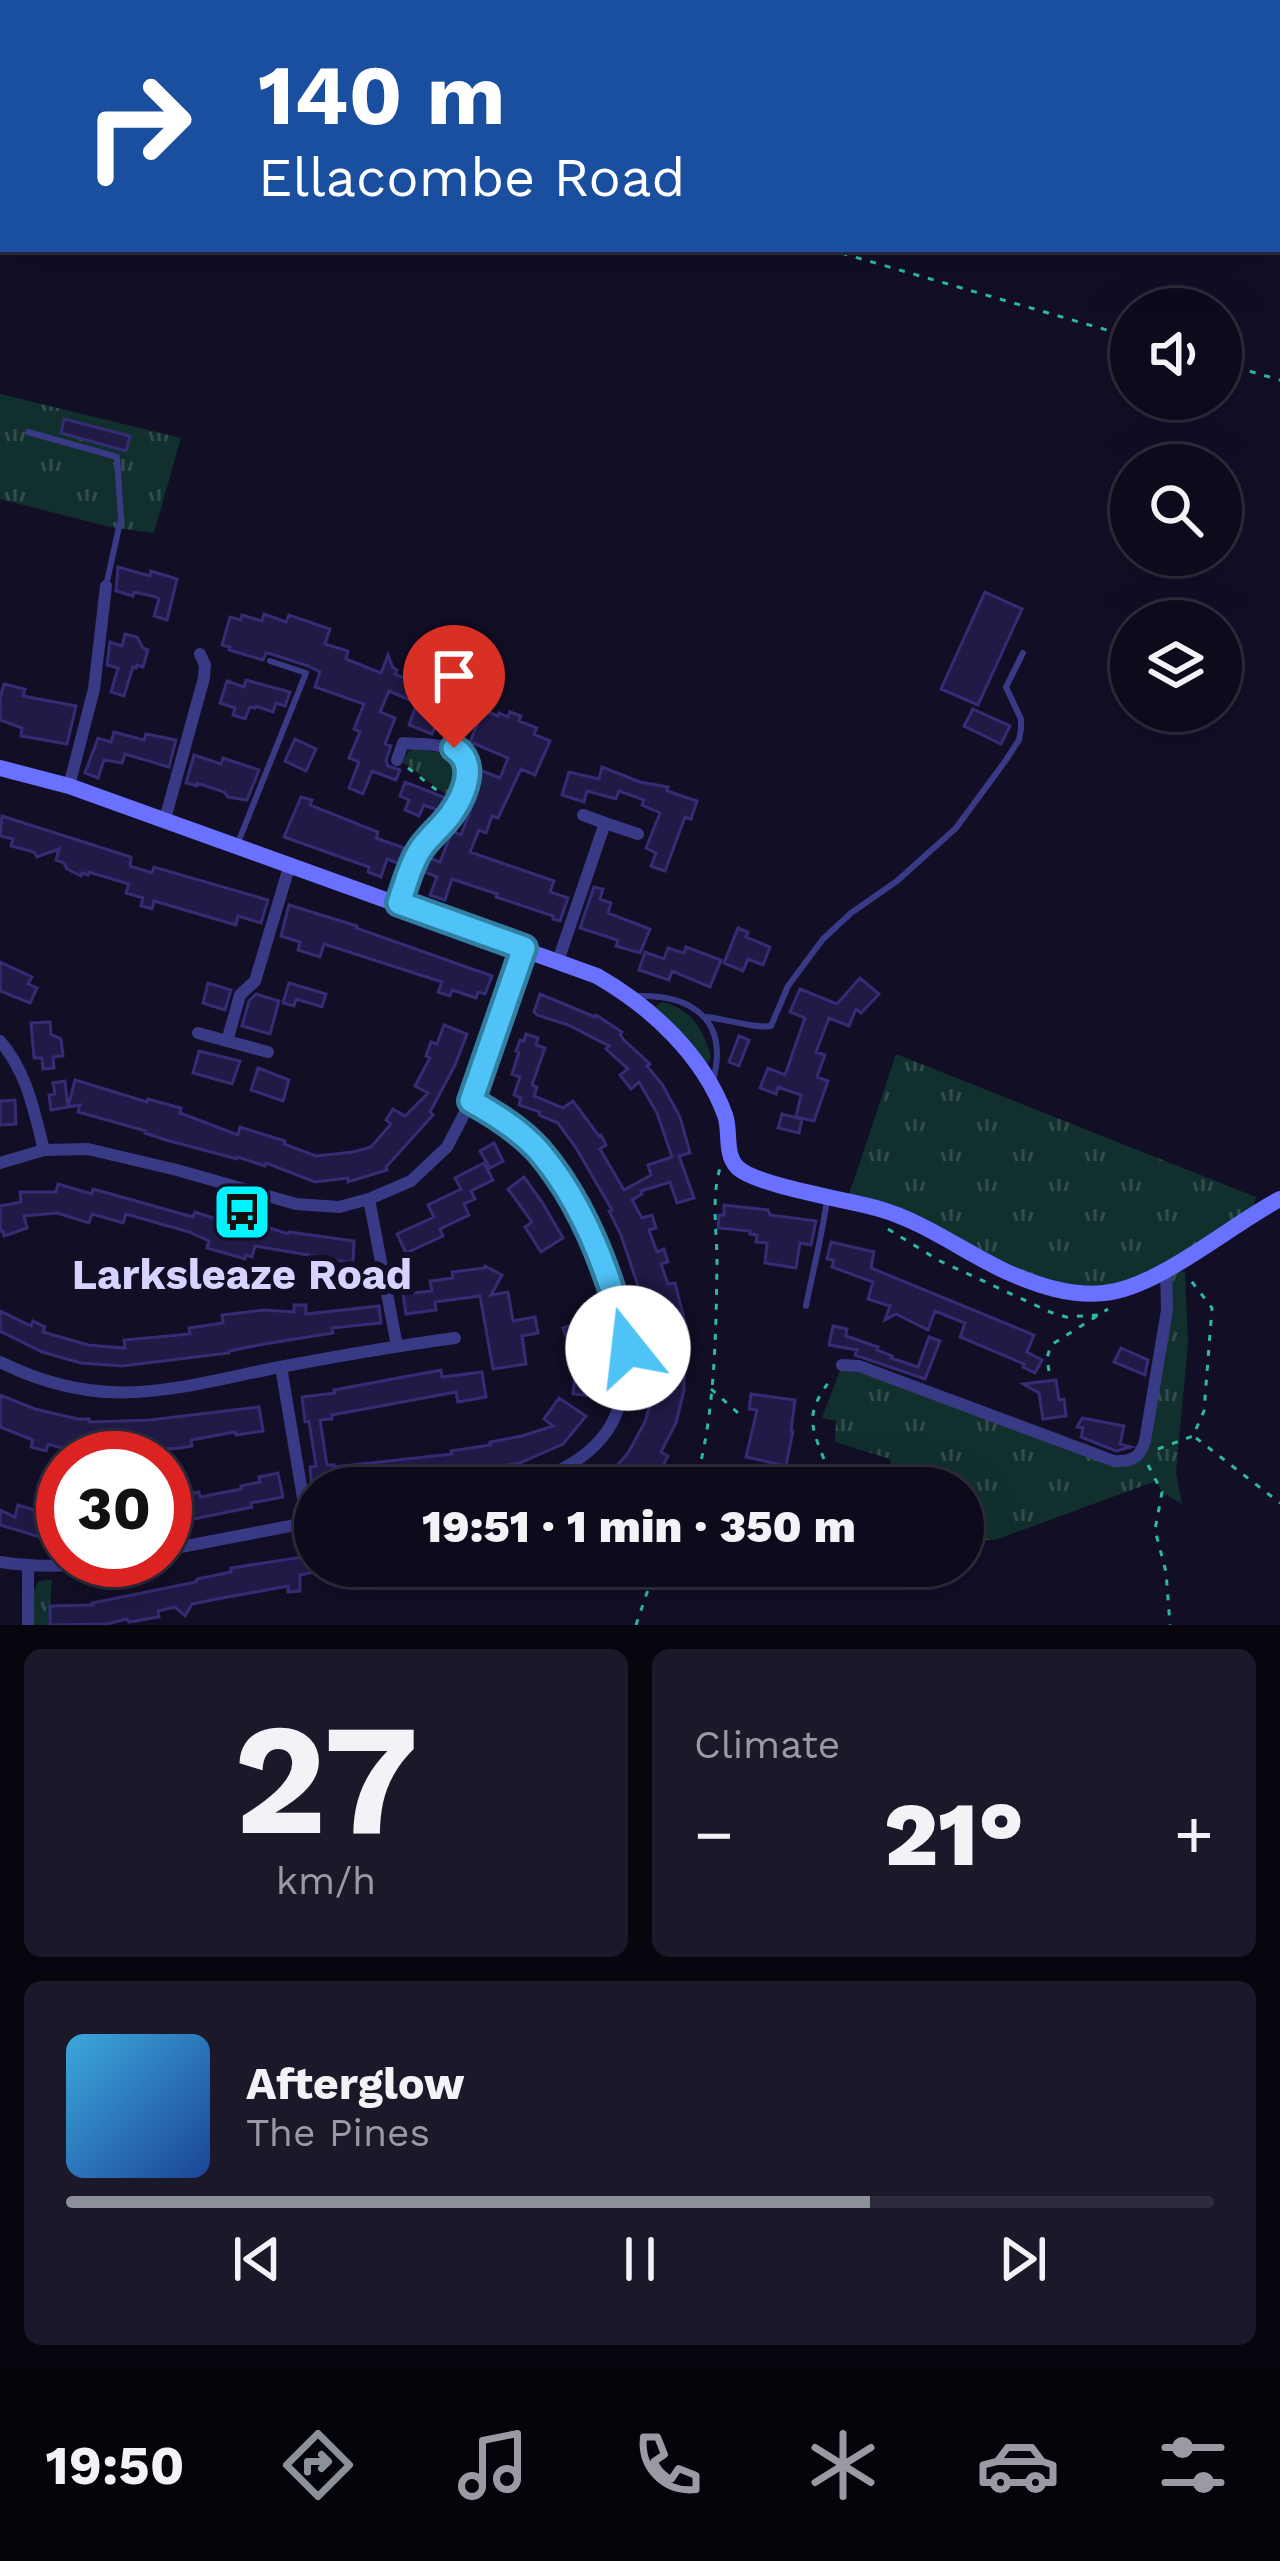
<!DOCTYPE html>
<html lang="en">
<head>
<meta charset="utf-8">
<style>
	body { margin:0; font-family:"Work Sans",sans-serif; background:#1b1829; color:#f1f3f6; height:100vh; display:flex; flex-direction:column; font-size:45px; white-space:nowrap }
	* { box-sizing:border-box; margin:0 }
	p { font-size:39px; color:#9a9aa3 }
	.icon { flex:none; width:66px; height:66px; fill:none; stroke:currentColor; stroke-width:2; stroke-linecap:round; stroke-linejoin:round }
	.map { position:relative; height:1625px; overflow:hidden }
	.sheet { display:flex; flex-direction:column; gap:24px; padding:24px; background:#07060f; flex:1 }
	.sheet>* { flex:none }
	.top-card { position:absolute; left:0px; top:0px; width:1281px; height:252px; box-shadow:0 12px 48px #0002,0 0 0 3px #2d2b3b; background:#1a4fa0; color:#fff; overflow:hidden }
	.controls { position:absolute; left:1110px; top:288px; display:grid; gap:24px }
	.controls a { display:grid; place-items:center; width:132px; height:132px; border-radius:50%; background:#0d0a1c; box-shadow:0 12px 48px #0002,0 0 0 3px #2d2b3b; font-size:60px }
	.speed { position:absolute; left:36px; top:1431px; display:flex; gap:24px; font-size:60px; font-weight:700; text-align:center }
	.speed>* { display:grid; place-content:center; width:156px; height:156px; border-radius:50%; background:#0d0a1c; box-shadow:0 12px 48px #0002,0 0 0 3px #2d2b3b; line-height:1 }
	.speed .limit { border:18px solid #d22; background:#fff; color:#111 }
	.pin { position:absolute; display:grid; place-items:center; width:102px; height:102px; color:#fff; margin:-123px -51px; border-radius:50% 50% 50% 0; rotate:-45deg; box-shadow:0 0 12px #0007 }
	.pin .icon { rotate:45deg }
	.me { position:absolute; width:132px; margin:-66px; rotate:344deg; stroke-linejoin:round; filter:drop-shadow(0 0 9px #0008) }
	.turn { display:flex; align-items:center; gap:42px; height:252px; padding:0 60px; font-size:54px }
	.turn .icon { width:156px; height:156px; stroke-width:2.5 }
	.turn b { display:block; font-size:84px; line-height:102px }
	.big { font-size:90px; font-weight:800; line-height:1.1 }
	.sheet .tile { flex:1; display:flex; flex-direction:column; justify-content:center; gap:18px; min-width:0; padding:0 42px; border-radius:18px; background:#1b1829 }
	.sheet .dial { align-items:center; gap:0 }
	.dial b { font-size:156px; line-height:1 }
	.song { display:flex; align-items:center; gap:36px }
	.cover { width:144px; height:144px; border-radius:18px; background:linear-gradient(135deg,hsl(200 70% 55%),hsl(220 70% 35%)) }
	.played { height:12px; border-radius:6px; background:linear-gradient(90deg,#8c9099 70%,#2d2b3b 70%) }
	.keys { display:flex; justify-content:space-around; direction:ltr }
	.heat { display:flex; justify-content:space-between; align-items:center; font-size:66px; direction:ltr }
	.sheet .tiles { flex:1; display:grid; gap:24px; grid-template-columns:1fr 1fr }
	.tile:last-child { grid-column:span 2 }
	.trip { position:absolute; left:294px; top:1467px; width:690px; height:120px; border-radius:60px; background:#0d0a1c; box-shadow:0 12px 48px #0002,0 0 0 3px #2d2b3b; font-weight:800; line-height:120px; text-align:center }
	.menu { display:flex; height:192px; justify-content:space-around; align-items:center; background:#05040b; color:#9a9aa3 }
	.menu .icon { width:84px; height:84px }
	.menu .selected { color:#8c9099 }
	.menu b { font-size:54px; color:#f1f3f6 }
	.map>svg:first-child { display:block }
	.grass { fill:url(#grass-tufts); fill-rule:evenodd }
	.forest { fill:url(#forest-firs) }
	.building { fill:#201a47; stroke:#352c73; stroke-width:3 }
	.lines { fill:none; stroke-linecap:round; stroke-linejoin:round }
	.path { stroke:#2db9a8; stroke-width:3; stroke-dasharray:6 9; stroke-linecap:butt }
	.lane { stroke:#393a86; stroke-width:6 }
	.street { stroke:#393a86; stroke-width:12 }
	.secondary { stroke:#6a70ff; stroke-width:16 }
	.route-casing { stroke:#337fa1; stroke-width:30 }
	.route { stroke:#4fc3f7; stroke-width:21 }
	.labels { text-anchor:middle; stroke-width:12; stroke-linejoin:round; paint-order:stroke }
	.poi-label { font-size:42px; font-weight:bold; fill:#d6d3ff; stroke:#110e26 }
</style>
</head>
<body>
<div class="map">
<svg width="1280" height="1625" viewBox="0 0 1280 1625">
	<defs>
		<pattern id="grass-tufts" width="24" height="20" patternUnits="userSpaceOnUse" patternTransform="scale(3)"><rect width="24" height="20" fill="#11302d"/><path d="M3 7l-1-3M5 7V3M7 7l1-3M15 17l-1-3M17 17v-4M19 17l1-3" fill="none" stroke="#334d4c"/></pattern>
		<pattern id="forest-firs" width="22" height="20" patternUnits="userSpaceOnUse" patternTransform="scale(3)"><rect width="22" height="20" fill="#11302d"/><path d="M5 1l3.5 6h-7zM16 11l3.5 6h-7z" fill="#334d4c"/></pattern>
	</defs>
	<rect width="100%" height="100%" fill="#110e26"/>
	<path class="grass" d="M458,0H789L773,3H467Z
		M0,394L181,438L154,533L110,527L0,499ZM64,420L129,435L126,450L61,434Z
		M414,749L450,754L460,760L462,771L452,799L403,762L408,752Z
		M662,1002C692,1009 703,1029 711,1057L708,1062L703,1063L658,1010L656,1006Z
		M896,1054L1256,1197L1252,1213L1173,1265L1185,1273L1188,1343L1176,1473L1182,1504L1162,1492L1156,1481L995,1540H963V1488H894L890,1459L835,1442L836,1421L822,1418L842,1365L866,1362L1114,1461L1142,1452L1167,1310L1166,1270L1124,1289L1063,1291L847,1201Z
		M44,1580H52L48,1625H32L33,1593L38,1582Z"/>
	<path class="forest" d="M0,0H458L467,3H3V121L0,120Z
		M789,0H1280V80L1278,3H773Z"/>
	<path class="building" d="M64,419L130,436L126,451L61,433Z
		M118,567L150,576L151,571L177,579L167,620L154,616L159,599L156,597L134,592L133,596L116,591Z
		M985,592L1022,609L978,705L941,689Z
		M264,614L286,622L289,615L330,629L325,644L348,651L346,659L381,673L388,655L393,668L397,670L395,674L442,695L441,700L457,707L451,722L439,717L432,734L409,725L417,703L389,691L380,712L395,718L385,744L391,746L386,760L388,766L400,770L396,780L372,771L363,794L349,788L359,762L349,758L360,732L354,729L364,704L315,687L320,672L308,666L271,654L266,653L263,660L229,650L230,647L222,645L230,617L241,620L242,615L262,621Z
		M125,634L137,637L143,648L148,650L143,667L137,665L136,668L133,667L124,696L111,692L118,668L107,665L110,642L122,646Z
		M246,680L290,692L285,706L276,703L273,712L256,706L255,708L250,707L245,719L233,715L235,708L220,703L227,681L244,687Z
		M4,684L25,689L23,696L76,706L67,744L21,736L22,728L0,720V698Z
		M471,705L498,716L499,713L508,717L510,712L521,716L519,721L537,728L534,734L550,741L535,775L521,769L498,818L492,816L486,833L479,830L470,852L554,881L550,892L568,898L560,921L553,919V916L496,897L497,894L452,879L445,900L430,895L437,877L425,872L430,858L440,862L452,831L461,835L476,796L471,794L480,770L500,778L508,758L470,742L477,725L465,720Z
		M973,709L1010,726L1001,744L964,726Z
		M114,732L144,740L146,734L176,740L169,767L125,754L122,763L104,760L98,778L85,773L98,738L111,742Z
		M295,739L316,749L306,771L285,761Z
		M194,755L221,764L223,758L259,770L247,800L228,797L224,792L197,783V786L186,783Z
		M602,767L640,782L668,787L667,791L697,801L691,819L685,817L665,871L651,866L656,853L646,848L660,813L642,805L644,800L619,791L616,799L587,791L584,802L562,795L569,772L599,779Z
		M405,782L446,798L442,809L440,811L424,805L419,816L405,810L409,800L400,796Z
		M301,797L312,800L310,805L378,832L376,838L404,848L398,863L387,859L381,877L368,872L369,867L284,837Z
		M2,816L131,857L130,866L152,873L154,867L268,900L261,923L238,916L236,925L154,901L152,909L141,906L143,898L126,893L129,884L89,872L88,875L82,873L81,876L67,869L64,863L56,860L59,849L37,857L34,852L11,846L13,839L0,836Z
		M594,887L603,889L600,899L611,903L608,913L650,929L640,953L616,946L618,941L614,939L580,928Z
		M289,905L357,926L356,928L492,976L485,994L478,992L476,998L452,990L450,996L438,992L442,982L324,944L320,957L298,950L300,942L281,936Z
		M738,928L748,932L746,937L770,947L763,965L748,959L743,971L724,963Z
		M686,947L721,960L710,987L672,971L669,980L639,970L645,952L664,959L668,948L684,953Z
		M0,962L32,977L28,984L37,988L30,1003L0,991Z
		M860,978L879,994L861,1013L856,1009L849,1026L829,1018L816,1052L825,1055L817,1077L828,1081L814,1121L796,1117L801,1095L778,1087L776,1094L760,1088L768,1068L785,1075L805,1018L790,1012L800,989L837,1004Z
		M208,983L231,990L225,1010L203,1003Z
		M289,983L326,994L322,1007L296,999L294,1006L283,1003Z
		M256,994L279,1001L270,1034L242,1026L249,1001Z
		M540,994L595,1017L596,1015L622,1032L620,1034L623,1039L650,1064L647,1066L662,1084L680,1117L690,1153L679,1156L694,1198L677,1203L670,1182L641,1191L642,1194L632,1200L642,1218L652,1215L656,1228L649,1230L657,1252L664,1249L668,1262L661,1264L668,1284L675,1283L686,1326V1340H684V1390L676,1423L661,1452L668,1456L657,1476L646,1470L630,1488H597L628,1453L645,1422L655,1387V1340L644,1294L641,1295L621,1235L609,1211L612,1210L576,1148L558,1123L539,1115L540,1112L519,1105L521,1098L514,1095L520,1077L512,1074L519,1052L516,1051L520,1040L524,1041L526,1034L538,1038L536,1045L545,1048L532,1085L537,1087L534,1096L563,1108L573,1101L599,1136L601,1135L606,1145L600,1149L624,1190L651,1175L648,1165L672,1157L657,1113L639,1082L631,1089L620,1075L628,1069L606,1049L609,1046L568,1025L537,1015L534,1012Z
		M50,1022L51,1034L61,1039L63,1056L53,1057L54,1068L43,1069L42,1058H34L31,1023Z
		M444,1025L467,1034L455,1065L430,1112L433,1115L386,1167L387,1170L348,1182V1178L315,1182L266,1163L265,1166L238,1157L237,1159L166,1140L145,1133L146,1131L78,1112L80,1105L51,1110L49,1095L55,1094L53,1083L65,1081L68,1107L75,1080L147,1102L148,1099L181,1108L180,1113L238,1135L240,1127L285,1141L284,1144L316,1156L353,1152L371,1147L391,1124L386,1120L393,1109L405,1116L428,1093L415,1086L430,1058L426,1056L431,1042L437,1044Z
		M739,1036L749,1040L739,1066L729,1062Z
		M199,1051L240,1061L232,1084L193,1073Z
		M258,1068L289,1080L283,1101L251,1090Z
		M15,1100L16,1124L0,1125V1101Z
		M782,1114L802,1119L799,1133L778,1128Z
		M494,1143L503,1161L490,1168L480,1151Z
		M484,1163L493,1180L471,1191L475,1199L464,1204L469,1215L440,1229L443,1236L406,1253L397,1234L434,1217L428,1205L461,1189L455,1178Z
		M524,1177L542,1202L563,1238L541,1252L525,1227L532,1222L508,1189Z
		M58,1184L92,1194L93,1189L193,1217L195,1212L226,1222L227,1218L260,1228L261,1225L288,1234L289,1232L354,1241L353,1262L326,1260V1258L255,1246L252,1257L246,1255L245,1259L207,1248L209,1241L189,1232L126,1214L123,1223L92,1214L89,1223L57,1213L24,1216L27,1228L4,1236L3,1231H0V1206L21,1202L20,1192H56Z
		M724,1205L768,1210L770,1215L816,1221L811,1245L800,1243L796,1268L765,1263L767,1243L756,1242L757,1235L750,1234V1231L718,1228L719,1215H724Z
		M831,1242L874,1252L871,1268L1034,1335L1027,1352L1042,1360L1035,1373L1023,1367L1024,1364L960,1337L965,1323L935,1311L928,1330L896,1314L885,1320L890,1306L868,1299L873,1282L832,1267L834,1260L827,1259Z
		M485,1266L502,1275L491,1295L508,1292L513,1321L535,1317L538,1333L522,1336L526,1364L493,1369L480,1296L435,1302L436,1310L406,1314L403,1294L432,1291L430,1281L453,1278L452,1272L484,1268Z
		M294,1305H306V1314L379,1306L381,1323L332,1328L333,1333L264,1344L229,1351V1353L122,1366L81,1363L42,1352L0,1331V1311L31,1326L33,1321L45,1327L43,1332L88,1345L125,1348L124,1340L190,1334L189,1328L223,1323L222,1315L264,1310L294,1312Z
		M590,1319L601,1348L574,1358L563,1328Z
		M833,1326L847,1329L846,1336L878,1347L877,1350L892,1356L891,1358L918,1367L929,1337L940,1341L925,1379L855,1355L857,1350L829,1345Z
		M1121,1348L1148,1360L1145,1375L1114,1362Z
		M576,1367L600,1369L597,1396L573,1394Z
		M441,1370L442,1377L482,1372L486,1397L458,1402L456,1392L332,1415V1419L320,1420L327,1465H334V1467L452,1454L451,1451L490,1445V1442L522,1436L553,1426L544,1419L559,1398L586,1416L563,1444L520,1463L445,1475L312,1489L310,1467L316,1466L309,1421L305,1422L302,1397L335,1393L334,1390Z
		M1056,1380L1059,1400L1064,1399L1066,1416L1043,1419L1039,1393L1023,1384Z
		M751,1394L795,1400L791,1431H793L786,1466L746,1457L757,1410L749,1409Z
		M0,1395L35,1409L78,1419H89V1422L150,1420L259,1407L263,1431L236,1435L235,1432L191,1440L192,1446L180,1448L121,1452V1458H106L105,1451L76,1452L48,1444L46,1451L31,1447L33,1440L0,1427Z
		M1082,1418L1124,1426L1120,1444L1131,1447L1116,1451L1081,1437L1083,1428L1077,1427Z
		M278,1473L283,1497L251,1503L252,1507L165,1525V1500L184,1498L183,1495L199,1492L200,1497L241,1489V1486L260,1482L259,1477Z
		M18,1505L57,1517L63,1516V1541L56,1542L0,1525V1510L15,1517Z
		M315,1555V1572L300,1575V1591L288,1592V1586L217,1599L192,1604L185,1616L175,1607L158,1611L159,1617L129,1622L127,1619L107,1624L50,1625V1606L93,1605L92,1603L196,1582L197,1579L231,1572V1568Z"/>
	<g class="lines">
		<path class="path" d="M1183,3L1184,0
			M0,22L3,23
			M1278,24L1280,23
			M0,130L3,131
			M827,249L1131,337
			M1221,363L1280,380
			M408,768L443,795
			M888,1229L938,1260L1050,1312L1066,1317L1098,1315
			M1049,1371L1047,1358L1051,1345L1108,1309
			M711,1389L738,1413
			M1196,1438L1280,1503
			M1158,1449L1193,1436L1204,1411L1212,1308L1189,1278
			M824,1459C808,1420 807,1412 833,1376
			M1148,1465L1162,1492L1155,1530L1166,1572L1170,1625
			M694,1488C715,1419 716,1335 717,1263C717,1232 711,1199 720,1168
			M636,1625L656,1566"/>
		<path class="lane" d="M28,432L117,457L121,518L106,586
			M237,845L306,673L270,661
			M636,996C694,994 729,1021 713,1081
			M707,1017C725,1019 756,1029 771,1026L788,986L823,939L851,913L897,881L956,828L1006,760L1019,740L1021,729V719L1006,687L1023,653
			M806,1306C813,1270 822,1236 827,1200"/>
		<path class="street" d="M397,760L403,743C428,745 459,741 469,768L453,812L419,851L399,903
			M69,786L94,689L106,586
			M583,815L605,823
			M165,819L204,678L205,665L200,654
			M558,961L605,823L638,834
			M198,1033L227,1041
			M0,1041C27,1072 34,1111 44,1150
			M268,1052L227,1041L240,995L255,981L290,864
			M471,1101C495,1115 519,1129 537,1150C573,1189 625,1296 628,1349C630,1373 623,1400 613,1421C594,1458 555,1474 518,1488
			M0,1163L44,1150L88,1149L177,1170L296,1204L339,1207L369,1199L411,1181L447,1147L471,1101L524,948
			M369,1199L397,1346
			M0,1362C105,1414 173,1388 280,1367C338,1356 396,1346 455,1338
			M842,1365L859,1366L1114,1461C1131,1462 1140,1458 1145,1441L1167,1310L1166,1270
			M281,1367L307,1522
			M165,1550L311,1522
			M0,1562C38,1568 74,1567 112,1560
			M28,1625V1567"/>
		<path class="secondary" d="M0,768L69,786L597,976C651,1007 703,1055 725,1115C731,1131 724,1153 737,1167C754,1185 847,1200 876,1208C922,1220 964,1252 1007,1272C1037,1285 1071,1297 1104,1293C1158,1288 1230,1225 1280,1199"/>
	</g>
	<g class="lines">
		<g class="route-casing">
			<path id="route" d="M454,748C478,763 465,794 451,814C442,827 428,837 420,850C410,865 405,886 399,903L524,948L471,1101C496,1115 520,1130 539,1151C586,1206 612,1280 628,1348"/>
		</g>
		<use href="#route" class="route"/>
	</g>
	<defs>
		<g id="bus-square" transform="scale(3)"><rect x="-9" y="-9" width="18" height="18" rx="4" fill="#00f4fe" stroke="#110e26"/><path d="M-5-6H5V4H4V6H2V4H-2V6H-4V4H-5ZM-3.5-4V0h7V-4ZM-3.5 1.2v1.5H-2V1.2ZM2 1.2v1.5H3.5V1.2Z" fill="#111"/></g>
	</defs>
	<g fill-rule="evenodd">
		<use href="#bus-square" x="242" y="1212"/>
	</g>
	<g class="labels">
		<g class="poi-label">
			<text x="242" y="1289">Larksleaze Road</text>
		</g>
	</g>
</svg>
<div class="controls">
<a><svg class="icon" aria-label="sound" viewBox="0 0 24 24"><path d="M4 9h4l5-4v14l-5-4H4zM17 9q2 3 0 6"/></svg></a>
<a><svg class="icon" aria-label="search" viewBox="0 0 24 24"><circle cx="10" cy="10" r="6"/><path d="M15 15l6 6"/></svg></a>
<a><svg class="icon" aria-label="layers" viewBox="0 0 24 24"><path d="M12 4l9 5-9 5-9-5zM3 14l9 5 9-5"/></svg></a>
</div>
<div class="speed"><div class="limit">30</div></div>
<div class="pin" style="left:454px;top:748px;background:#d93025"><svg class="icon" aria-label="arrive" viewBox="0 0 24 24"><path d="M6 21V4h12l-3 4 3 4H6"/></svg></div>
<svg class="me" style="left:628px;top:1348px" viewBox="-20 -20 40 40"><circle r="19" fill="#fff"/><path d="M0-13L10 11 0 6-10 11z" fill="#4fc3f7"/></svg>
<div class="trip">19:51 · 1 min · 350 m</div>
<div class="top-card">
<div class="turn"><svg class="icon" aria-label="right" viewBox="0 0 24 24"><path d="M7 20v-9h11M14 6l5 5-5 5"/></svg><div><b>140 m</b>Ellacombe Road</div></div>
</div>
</div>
<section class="sheet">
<div class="tiles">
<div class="tile dial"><b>27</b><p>km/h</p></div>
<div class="tile"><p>Climate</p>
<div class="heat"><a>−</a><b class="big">21°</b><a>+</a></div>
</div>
<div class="tile">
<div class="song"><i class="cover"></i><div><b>Afterglow</b><p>The Pines</p></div></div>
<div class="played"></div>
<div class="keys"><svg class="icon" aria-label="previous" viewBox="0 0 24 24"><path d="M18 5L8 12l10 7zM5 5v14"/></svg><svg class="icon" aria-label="pause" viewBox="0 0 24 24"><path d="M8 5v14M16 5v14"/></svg><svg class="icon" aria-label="next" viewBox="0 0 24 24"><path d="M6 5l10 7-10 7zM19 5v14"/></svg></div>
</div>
</div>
</section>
<nav class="menu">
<b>19:50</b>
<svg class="icon selected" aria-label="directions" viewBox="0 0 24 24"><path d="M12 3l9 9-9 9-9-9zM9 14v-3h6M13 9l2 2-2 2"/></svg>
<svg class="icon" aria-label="music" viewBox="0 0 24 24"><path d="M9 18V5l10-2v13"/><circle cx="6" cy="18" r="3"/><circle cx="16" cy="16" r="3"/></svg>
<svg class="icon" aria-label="phone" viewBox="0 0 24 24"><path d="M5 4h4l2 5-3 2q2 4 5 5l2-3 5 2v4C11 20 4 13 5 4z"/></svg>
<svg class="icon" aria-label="climate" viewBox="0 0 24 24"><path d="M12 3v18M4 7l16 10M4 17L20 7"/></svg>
<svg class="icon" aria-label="car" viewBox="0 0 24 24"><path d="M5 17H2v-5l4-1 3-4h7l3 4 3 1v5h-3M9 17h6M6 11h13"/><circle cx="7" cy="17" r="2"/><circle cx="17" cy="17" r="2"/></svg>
<svg class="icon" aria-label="filters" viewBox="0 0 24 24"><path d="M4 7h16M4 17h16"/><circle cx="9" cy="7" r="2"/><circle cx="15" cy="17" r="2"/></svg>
</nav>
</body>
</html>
